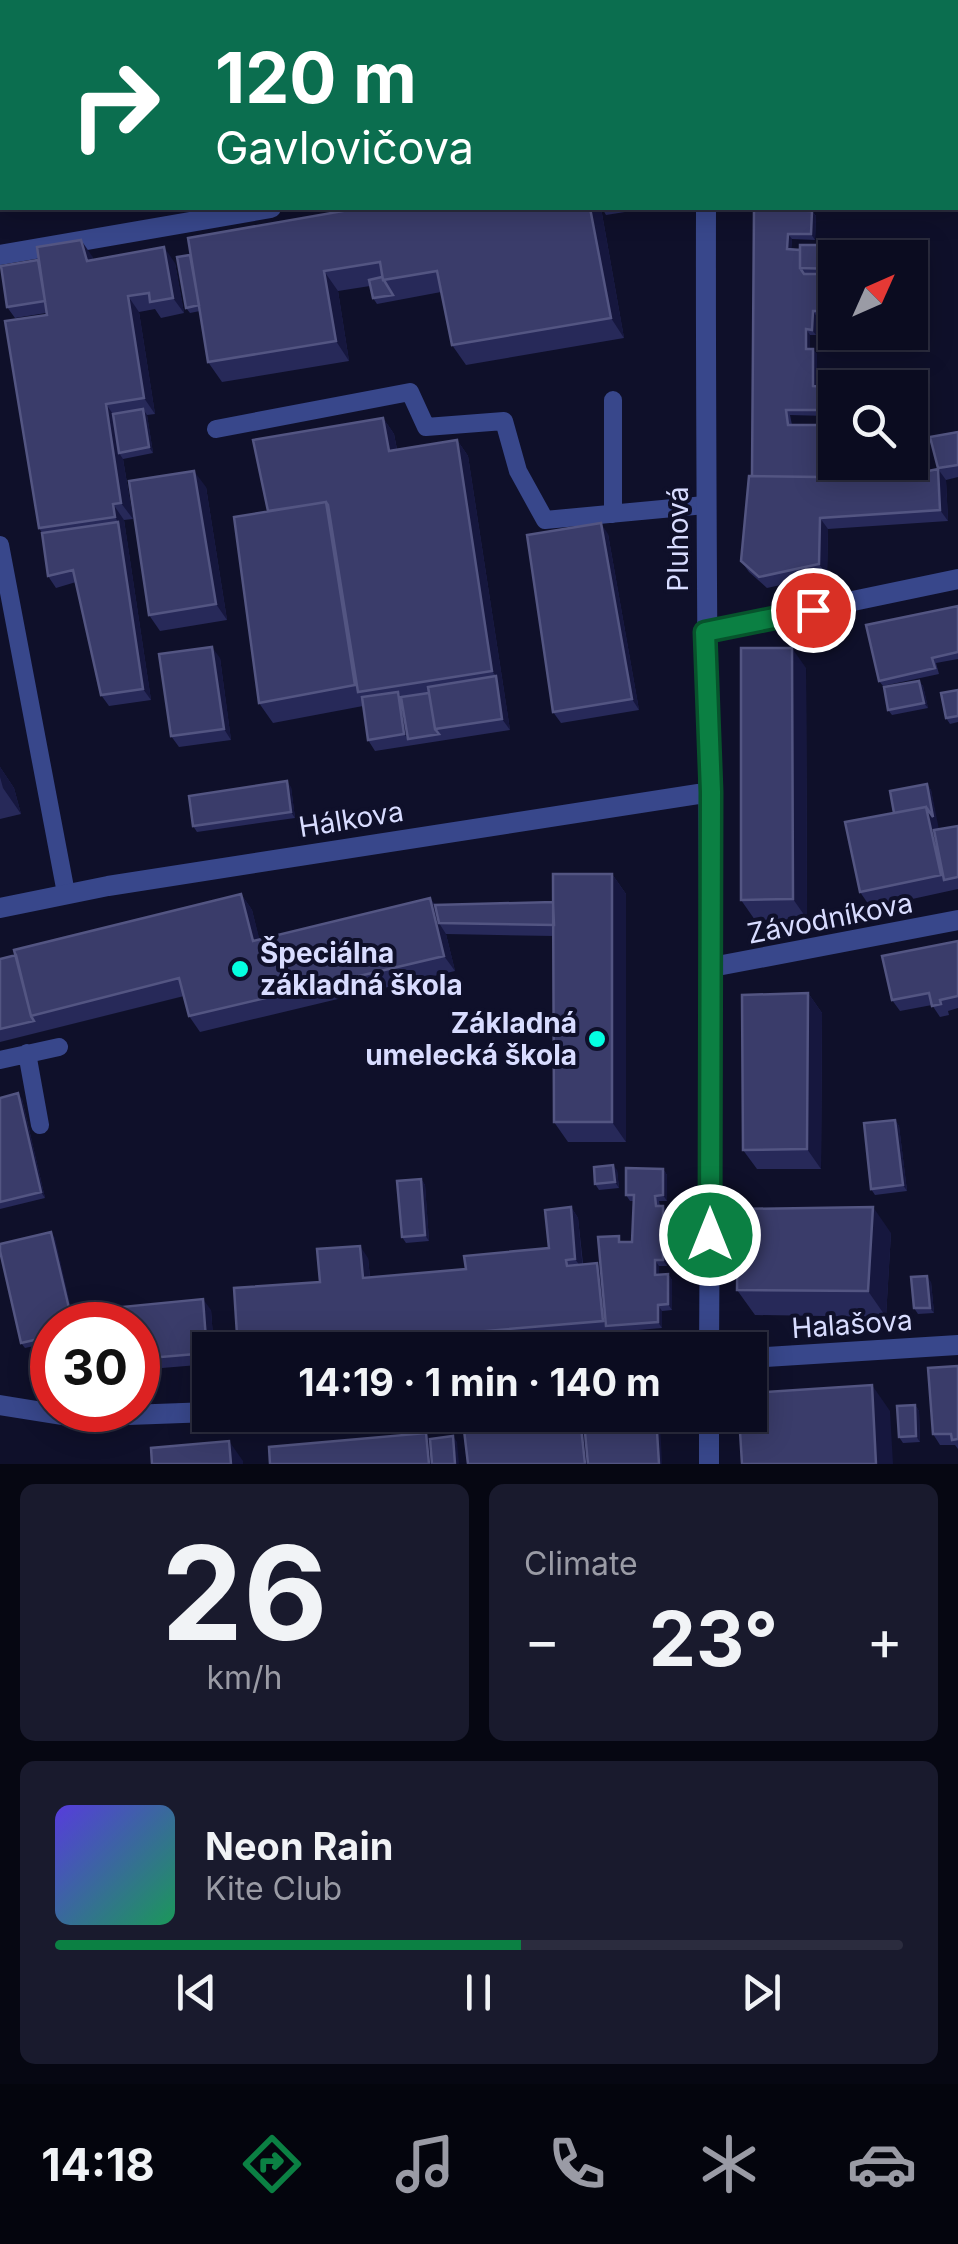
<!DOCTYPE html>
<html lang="en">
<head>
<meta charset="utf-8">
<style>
	body { margin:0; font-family:Inter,sans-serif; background:#191a2d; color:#f1f3f6; height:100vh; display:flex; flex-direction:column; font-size:38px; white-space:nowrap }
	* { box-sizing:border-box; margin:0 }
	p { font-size:32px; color:#9a9ba5 }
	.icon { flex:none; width:55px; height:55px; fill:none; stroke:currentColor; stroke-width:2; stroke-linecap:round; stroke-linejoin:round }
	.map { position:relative; height:1464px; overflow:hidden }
	.sheet { display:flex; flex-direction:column; gap:20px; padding:20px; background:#060712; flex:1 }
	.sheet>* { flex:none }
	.hud { position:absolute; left:0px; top:0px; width:960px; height:210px; box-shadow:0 5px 25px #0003,0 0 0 2px #2b2c3e; background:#0b6e4f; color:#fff; overflow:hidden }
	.needle { width:65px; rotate:45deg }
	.fabs { position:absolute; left:818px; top:240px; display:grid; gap:20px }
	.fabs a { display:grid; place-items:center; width:110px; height:110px; border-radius:0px; background:#0b0c20; box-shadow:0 5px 25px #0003,0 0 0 2px #2b2c3e; font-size:50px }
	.speed { position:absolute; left:30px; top:1302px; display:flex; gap:20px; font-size:50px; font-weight:700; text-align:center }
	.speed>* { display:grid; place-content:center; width:130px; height:130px; border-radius:50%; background:#0b0c20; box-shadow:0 5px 25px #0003,0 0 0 2px #2b2c3e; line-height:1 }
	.speed .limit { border:15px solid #d22; background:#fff; color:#111 }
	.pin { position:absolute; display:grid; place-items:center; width:85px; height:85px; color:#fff; margin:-42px; border:5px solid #fff; border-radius:50%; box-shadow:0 2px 10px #0007 }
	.me { position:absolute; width:110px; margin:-55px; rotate:0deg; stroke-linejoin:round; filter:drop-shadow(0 0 8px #0008) }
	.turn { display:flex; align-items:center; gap:35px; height:210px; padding:0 50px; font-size:45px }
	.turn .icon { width:130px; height:130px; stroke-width:2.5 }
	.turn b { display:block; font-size:70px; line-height:85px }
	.big { font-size:75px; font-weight:700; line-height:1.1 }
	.sheet .card { flex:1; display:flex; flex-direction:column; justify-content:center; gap:15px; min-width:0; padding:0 35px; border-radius:15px; background:#191a2d }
	.sheet .dial { align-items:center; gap:0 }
	.dial b { font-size:130px; line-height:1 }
	.song { display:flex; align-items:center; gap:30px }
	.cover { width:120px; height:120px; border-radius:15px; background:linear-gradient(135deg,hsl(250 70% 55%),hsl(150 70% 35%)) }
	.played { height:10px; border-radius:5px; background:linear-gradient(90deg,#0b8043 55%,#2b2c3e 55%) }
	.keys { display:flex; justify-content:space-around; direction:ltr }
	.heat { display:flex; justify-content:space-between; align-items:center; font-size:55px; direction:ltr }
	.sheet .tiles { flex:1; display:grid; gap:20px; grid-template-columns:1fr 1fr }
	.card:last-child { grid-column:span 2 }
	.trip { position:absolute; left:192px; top:1332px; width:575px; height:100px; border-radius:0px; background:#0b0c20; box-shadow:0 5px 25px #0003,0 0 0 2px #2b2c3e; font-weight:700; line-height:100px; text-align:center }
	.menu { display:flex; height:160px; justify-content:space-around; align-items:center; background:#04050d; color:#9a9ba5 }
	.menu .icon { width:70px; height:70px }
	.menu .on { color:#0b8043 }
	.menu b { font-size:45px; color:#f1f3f6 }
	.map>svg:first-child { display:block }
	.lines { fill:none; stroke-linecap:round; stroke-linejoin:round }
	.lane { stroke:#38478b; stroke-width:18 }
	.street { stroke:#38478b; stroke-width:20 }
	.wall { fill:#272959 }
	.shaded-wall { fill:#16173e }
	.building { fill:#3a3c6a; stroke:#535582; stroke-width:2.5 }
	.route-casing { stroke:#07532c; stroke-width:25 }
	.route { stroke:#0b8043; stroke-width:18 }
	.poi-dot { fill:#04ffe2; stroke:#0f102a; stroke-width:4 }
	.labels { text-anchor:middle; stroke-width:8; stroke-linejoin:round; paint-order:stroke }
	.street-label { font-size:28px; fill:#d8dcff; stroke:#0f102a }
	.poi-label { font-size:28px; font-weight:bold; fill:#d8dcff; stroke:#0f102a; text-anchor:start }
</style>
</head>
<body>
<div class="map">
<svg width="958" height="1464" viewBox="0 0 958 1464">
	<rect width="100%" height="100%" fill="#0f102a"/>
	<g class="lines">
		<path class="lane" d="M216,429L410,392L426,427L504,421L518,471L545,520L705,505
			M613,514V400
			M0,545L66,893
			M27,1053L40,1125
			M0,1060L59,1047"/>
		<path class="street" d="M711,2V0
			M706,208C705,588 712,969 709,1350
			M0,255L271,208
			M705,632L958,579
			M0,908L108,886L711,792
			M712,967L958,920
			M750,1358L958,1345
			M0,1405L74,1417L210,1412
			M709,1464V1415"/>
	</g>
	<path class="wall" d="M564,0H636V2H566Z
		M360,208H601L624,338L466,365L452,345L441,292L377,304L373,298L370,286L338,291L349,361L222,382L208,362L200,311L190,313L186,308L190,255Z
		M602,208H624L625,212L606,215Z
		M754,208H792V210L812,211L816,216L815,240L792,239L791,249L835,258V280H830L831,317H817L816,335H810V349L817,354V386L835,388V410H826V416L790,415L792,425L827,431L829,477L893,478L938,469L958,432V477L946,480L948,521L828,529L827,575L767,588L749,572L741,561L752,476Z
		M92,256L93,260L175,263L184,313L161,318L155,309L139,312L155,414L147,415L153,453L123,459L133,519L124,520L151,700L109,706L101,695L76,582L56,588L48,576L42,533L39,528L46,313L15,318L7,307Z
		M383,418L394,434L397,449L457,440L468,456L510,730L375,751L368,740L363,706L273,723L259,703L268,511Z
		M206,487L227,620L160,631L149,615Z
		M608,534L639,710L561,723L553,712Z
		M958,606V659L936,663L939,674L883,686L879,681Z
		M220,658L231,740L179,747L171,736Z
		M806,668L807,919L755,920L741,900Z
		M919,681L923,686L928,708L892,715L888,710Z
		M958,690V722L950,724L946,718Z
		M0,767L14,788L21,814L0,819Z
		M927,784L931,790L938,830L958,826V889L871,908L860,892L894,813Z
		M291,787L295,818L197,832L193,826Z
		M612,874L626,894V1142H568L554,1122V936L446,934L455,971L200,1032L189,1016L184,996L0,1042V959L241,894L252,910L259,939L436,905L553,902Z
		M958,941V1008L948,1011L949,1015L940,1017L932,1005L900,1011L892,1000Z
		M808,993L822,1013L821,1169H757L743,1150Z
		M0,1098L22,1099L45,1198L0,1209Z
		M895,1120L899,1126L907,1191L875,1195L871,1189Z
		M663,1169L667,1175V1201H659L660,1206H663L667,1211V1266H659V1275L668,1274L672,1280V1310L662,1311V1328L398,1350H238L320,1282L368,1258L370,1277L466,1269L549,1248L571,1207L578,1218L583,1264L601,1268L623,1241L632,1242L634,1201H630L626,1195Z
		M617,1170L619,1188L599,1190L595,1184Z
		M421,1179L425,1185L429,1241L406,1243L402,1237Z
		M891,1233L886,1317L755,1315L737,1290Z
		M55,1238L52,1342L25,1348L21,1343Z
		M931,1282L934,1313L918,1314L914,1308Z
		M211,1310L214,1350H210V1364L138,1370V1325Z
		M958,1366V1449L955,1445H940L933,1434Z
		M915,1405L919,1411L920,1442L903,1443L899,1437Z"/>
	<path class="shaded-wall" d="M590,208H601L624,338L611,318Z
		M812,211L816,216L815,240L811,234Z
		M788,234L792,239L791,255L787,249Z
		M81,240L92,256L98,276L87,261Z
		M164,247L175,263L184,313L173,298Z
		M324,271L338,291L349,361L336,341Z
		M827,274L830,279L831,317L827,311Z
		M128,296L139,312L155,414L144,398Z
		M813,311L817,317L816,335L812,330Z
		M806,329L810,335V355L806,349Z
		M813,349L817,354V392L813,386Z
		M898,374L902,379V388H898Z
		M106,404L117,420L119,453L123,459L133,519L121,503Z
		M143,409L147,415L153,453L149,447Z
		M383,418L394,434L400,466L389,451Z
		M823,425L827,431L829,488L825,482Z
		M457,440L468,456L510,730L502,719L496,676L492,671Z
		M938,469L946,480L948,521L940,510Z
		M194,471L206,487L227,620L216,604Z
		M326,502L340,522L360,692L355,685Z
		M113,504L124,520L151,700L143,689L118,522L115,517Z
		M820,518L828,529L827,575L819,564Z
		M601,523L608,534L639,710L632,699Z
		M212,647L220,658L231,740L224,729Z
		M792,648L806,668L807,919L793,899Z
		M919,681L923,686L928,708L924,703Z
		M398,692L405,703L408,739L404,734Z
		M0,767L14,788L21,814L3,788L0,777Z
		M287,781L291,787L295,818L291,812Z
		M927,784L931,790L949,879L944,880L941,875L926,807Z
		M612,874L626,894V1142L612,1122Z
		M241,894L252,910L264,957L253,941Z
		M430,898L442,913L439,923L446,934L455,971L444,956Z
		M808,993L822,1013L821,1169L807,1149Z
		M18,1093L22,1099L45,1198L41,1192Z
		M895,1120L899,1126L907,1191L903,1185Z
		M613,1165L617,1170L619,1188L615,1182Z
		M663,1169L667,1175V1201L663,1195Z
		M421,1179L425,1185L429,1241L425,1235Z
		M663,1206L667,1211V1266L663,1260Z
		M571,1207L578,1218L583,1270L575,1259Z
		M873,1207L891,1233L886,1317L868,1291Z
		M51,1232L55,1238L75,1325H73Z
		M360,1246L368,1258L371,1289L363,1278Z
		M655,1260L659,1266V1280L655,1275Z
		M597,1263L605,1274L606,1326L603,1321Z
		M668,1274L672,1280V1310L668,1304Z
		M927,1276L931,1282L934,1313L930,1308Z
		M203,1299L211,1310L214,1350H210V1357L207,1353Z
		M658,1305L662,1311V1328L658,1322Z
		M872,1385L890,1411L893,1464H876Z
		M915,1405L919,1411L920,1442L916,1436Z
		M656,1415L660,1421L662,1464H659Z
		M580,1417L587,1428L591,1464H585Z
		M426,1433L434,1445L436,1464H429Z
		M453,1436L457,1442L459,1464H455Z
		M229,1441L243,1461V1464H231Z"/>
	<path class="building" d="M583,0H628L627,2H583Z
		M757,0H802V2H756Z
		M893,0H945V2H907V1L893,2Z
		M360,208H590L611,318L452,345L437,271L383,280L380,262L324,271L336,341L208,362L188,238Z
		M754,208H788V210L812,211L811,234H788L787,249L800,250V268L804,274H827V311H813L812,330L806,329V349H813V386L852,388H835V404H822V410H786L788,425H823L825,477L752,476Z
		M81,240L87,261L164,247L173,298L150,302L149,293L128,296L144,398L106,404L121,503L113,504L115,517L39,528L5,321L47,315L37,247Z
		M800,245H870V258H835V269L800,268Z
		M874,254L906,256V258H874Z
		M190,255L199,305L186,308L177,257Z
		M38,260L45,301L7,307L1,266Z
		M382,277L393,295L373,298L369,280Z
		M879,373L898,374V388H879Z
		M143,409L149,447L119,453L113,414Z
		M383,418L389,451L457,440L492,671L358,692L328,505L326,502L268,511L253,440Z
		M958,432V465L938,468L930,437Z
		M938,469L940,510L820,518L819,564L759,577L741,561L749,476L893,478Z
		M194,471L216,604L149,615L129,481Z
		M326,502L355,685L259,703L234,517Z
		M118,522L143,689L101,695L73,570L48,576L42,533Z
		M601,523L632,699L553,712L527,535Z
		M958,606V652L932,658L935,668L879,681L866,625Z
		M212,647L224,729L171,736L159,654Z
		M741,648H792L793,899L741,900Z
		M496,676L502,719L435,729L428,687Z
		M919,681L924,703L888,710L884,687Z
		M958,690V716L946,718L941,693Z
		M398,692L404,734L368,740L362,697Z
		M429,693L435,729L439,734L408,739L401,697Z
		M287,781L291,812L193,826L189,796Z
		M927,784L933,817L926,807L894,813L890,791Z
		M926,807L941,875L860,892L845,822Z
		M958,826V877L944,880L934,830Z
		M553,874H612V1122H554Z
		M241,894L253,941L430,898L444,956L189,1016L179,978L31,1016L14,950Z
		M553,902L554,925L439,923L435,905Z
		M958,941V996L940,1000L941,1004L932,1006L929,993L892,1000L882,956Z
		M16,955L31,1016L34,1021L0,1029V959Z
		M808,993L807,1149L743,1150L742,995Z
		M18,1093L41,1192L0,1202V1098Z
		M895,1120L903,1185L871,1189L864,1123Z
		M613,1165L615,1182L595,1184L594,1167Z
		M626,1168L663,1169V1195L655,1196L656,1206H663V1260H655V1275L668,1274V1304L658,1305V1322L606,1326L598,1237L619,1236V1242H632L634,1195H626Z
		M421,1179L425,1235L402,1237L397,1181Z
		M571,1207L575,1259L566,1260L567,1266L597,1263L603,1321L261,1350H238L234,1288L320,1282L317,1249L360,1246L363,1278L466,1269L464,1256L549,1248L545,1210Z
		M873,1207L868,1291L737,1290L738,1209Z
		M51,1232L73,1325H52V1336L21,1343L0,1251V1244Z
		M927,1276L930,1308H914L911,1277Z
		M203,1299L207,1353L138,1359V1325H103L101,1309Z
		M449,1340L450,1350H435L434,1341Z
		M958,1366V1439L952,1440L951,1434H933L928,1368Z
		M872,1385L876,1464H742L739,1415H750V1393Z
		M915,1405L916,1436L899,1437L897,1406Z
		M656,1415L659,1464H588L584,1422Z
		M580,1417L585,1464H468L464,1430Z
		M426,1433L429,1464H270L269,1447Z
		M453,1436L455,1464H432L430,1439Z
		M229,1441L231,1464H152L151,1448Z"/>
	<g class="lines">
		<g class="route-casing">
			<path id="route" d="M710,1235L711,792L705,632L813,610"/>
		</g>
		<use href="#route" class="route"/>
	</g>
	<g class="poi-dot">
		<circle cx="240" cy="969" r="10"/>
		<circle cx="597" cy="1039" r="10"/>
	</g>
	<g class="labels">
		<g class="street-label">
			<text transform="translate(678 539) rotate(-90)" y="10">Pluhová</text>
			<text transform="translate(351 819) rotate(-9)" y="10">Hálkova</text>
			<text transform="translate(830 918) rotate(-11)" y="10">Závodníkova</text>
			<text transform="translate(852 1324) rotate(-4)" y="10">Halašova</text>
		</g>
		<g class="poi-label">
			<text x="260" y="963">Špeciálna<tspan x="260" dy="32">základná škola</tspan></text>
			<text x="577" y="1033" text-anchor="end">Základná<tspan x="577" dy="32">umelecká škola</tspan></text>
		</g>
	</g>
</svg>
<div class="fabs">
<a><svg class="needle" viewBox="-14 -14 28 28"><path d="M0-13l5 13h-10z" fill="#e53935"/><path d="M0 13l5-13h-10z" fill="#9a9ba5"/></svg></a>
<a><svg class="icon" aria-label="search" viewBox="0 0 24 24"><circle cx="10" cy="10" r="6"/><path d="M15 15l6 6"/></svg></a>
</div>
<div class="speed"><div class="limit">30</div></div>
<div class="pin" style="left:813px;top:610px;background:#d93025"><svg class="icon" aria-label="arrive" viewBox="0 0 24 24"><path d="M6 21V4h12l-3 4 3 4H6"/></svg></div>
<svg class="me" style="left:710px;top:1235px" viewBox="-20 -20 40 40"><circle r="17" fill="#0b8043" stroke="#fff" stroke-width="3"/><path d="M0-11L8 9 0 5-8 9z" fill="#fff"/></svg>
<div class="trip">14:19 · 1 min · 140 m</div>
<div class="hud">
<div class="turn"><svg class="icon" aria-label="right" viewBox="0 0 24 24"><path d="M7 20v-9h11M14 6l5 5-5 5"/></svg><div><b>120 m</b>Gavlovičova</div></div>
</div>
</div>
<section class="sheet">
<div class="tiles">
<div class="card dial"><b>26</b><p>km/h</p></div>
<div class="card"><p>Climate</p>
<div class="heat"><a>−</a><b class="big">23°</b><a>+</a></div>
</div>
<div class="card">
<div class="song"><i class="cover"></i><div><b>Neon Rain</b><p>Kite Club</p></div></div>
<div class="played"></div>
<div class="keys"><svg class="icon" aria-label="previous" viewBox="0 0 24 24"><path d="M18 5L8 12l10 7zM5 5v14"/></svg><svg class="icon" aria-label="pause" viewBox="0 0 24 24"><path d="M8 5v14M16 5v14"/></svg><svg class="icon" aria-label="next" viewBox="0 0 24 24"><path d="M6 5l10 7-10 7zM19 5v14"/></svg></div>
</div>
</div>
</section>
<nav class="menu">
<b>14:18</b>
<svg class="icon on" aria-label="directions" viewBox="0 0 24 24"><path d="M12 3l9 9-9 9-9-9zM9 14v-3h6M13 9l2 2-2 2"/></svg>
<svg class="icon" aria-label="music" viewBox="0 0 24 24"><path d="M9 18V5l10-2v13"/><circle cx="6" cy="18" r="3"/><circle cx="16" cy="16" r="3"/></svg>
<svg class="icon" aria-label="phone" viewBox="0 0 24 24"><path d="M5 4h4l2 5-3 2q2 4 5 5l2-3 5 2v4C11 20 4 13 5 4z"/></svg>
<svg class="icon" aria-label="climate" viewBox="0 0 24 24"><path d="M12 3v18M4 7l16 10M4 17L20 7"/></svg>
<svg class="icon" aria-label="car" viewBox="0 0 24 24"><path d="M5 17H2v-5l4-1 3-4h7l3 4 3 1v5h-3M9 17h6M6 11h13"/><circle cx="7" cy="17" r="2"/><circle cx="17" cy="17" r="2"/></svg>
</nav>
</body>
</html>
